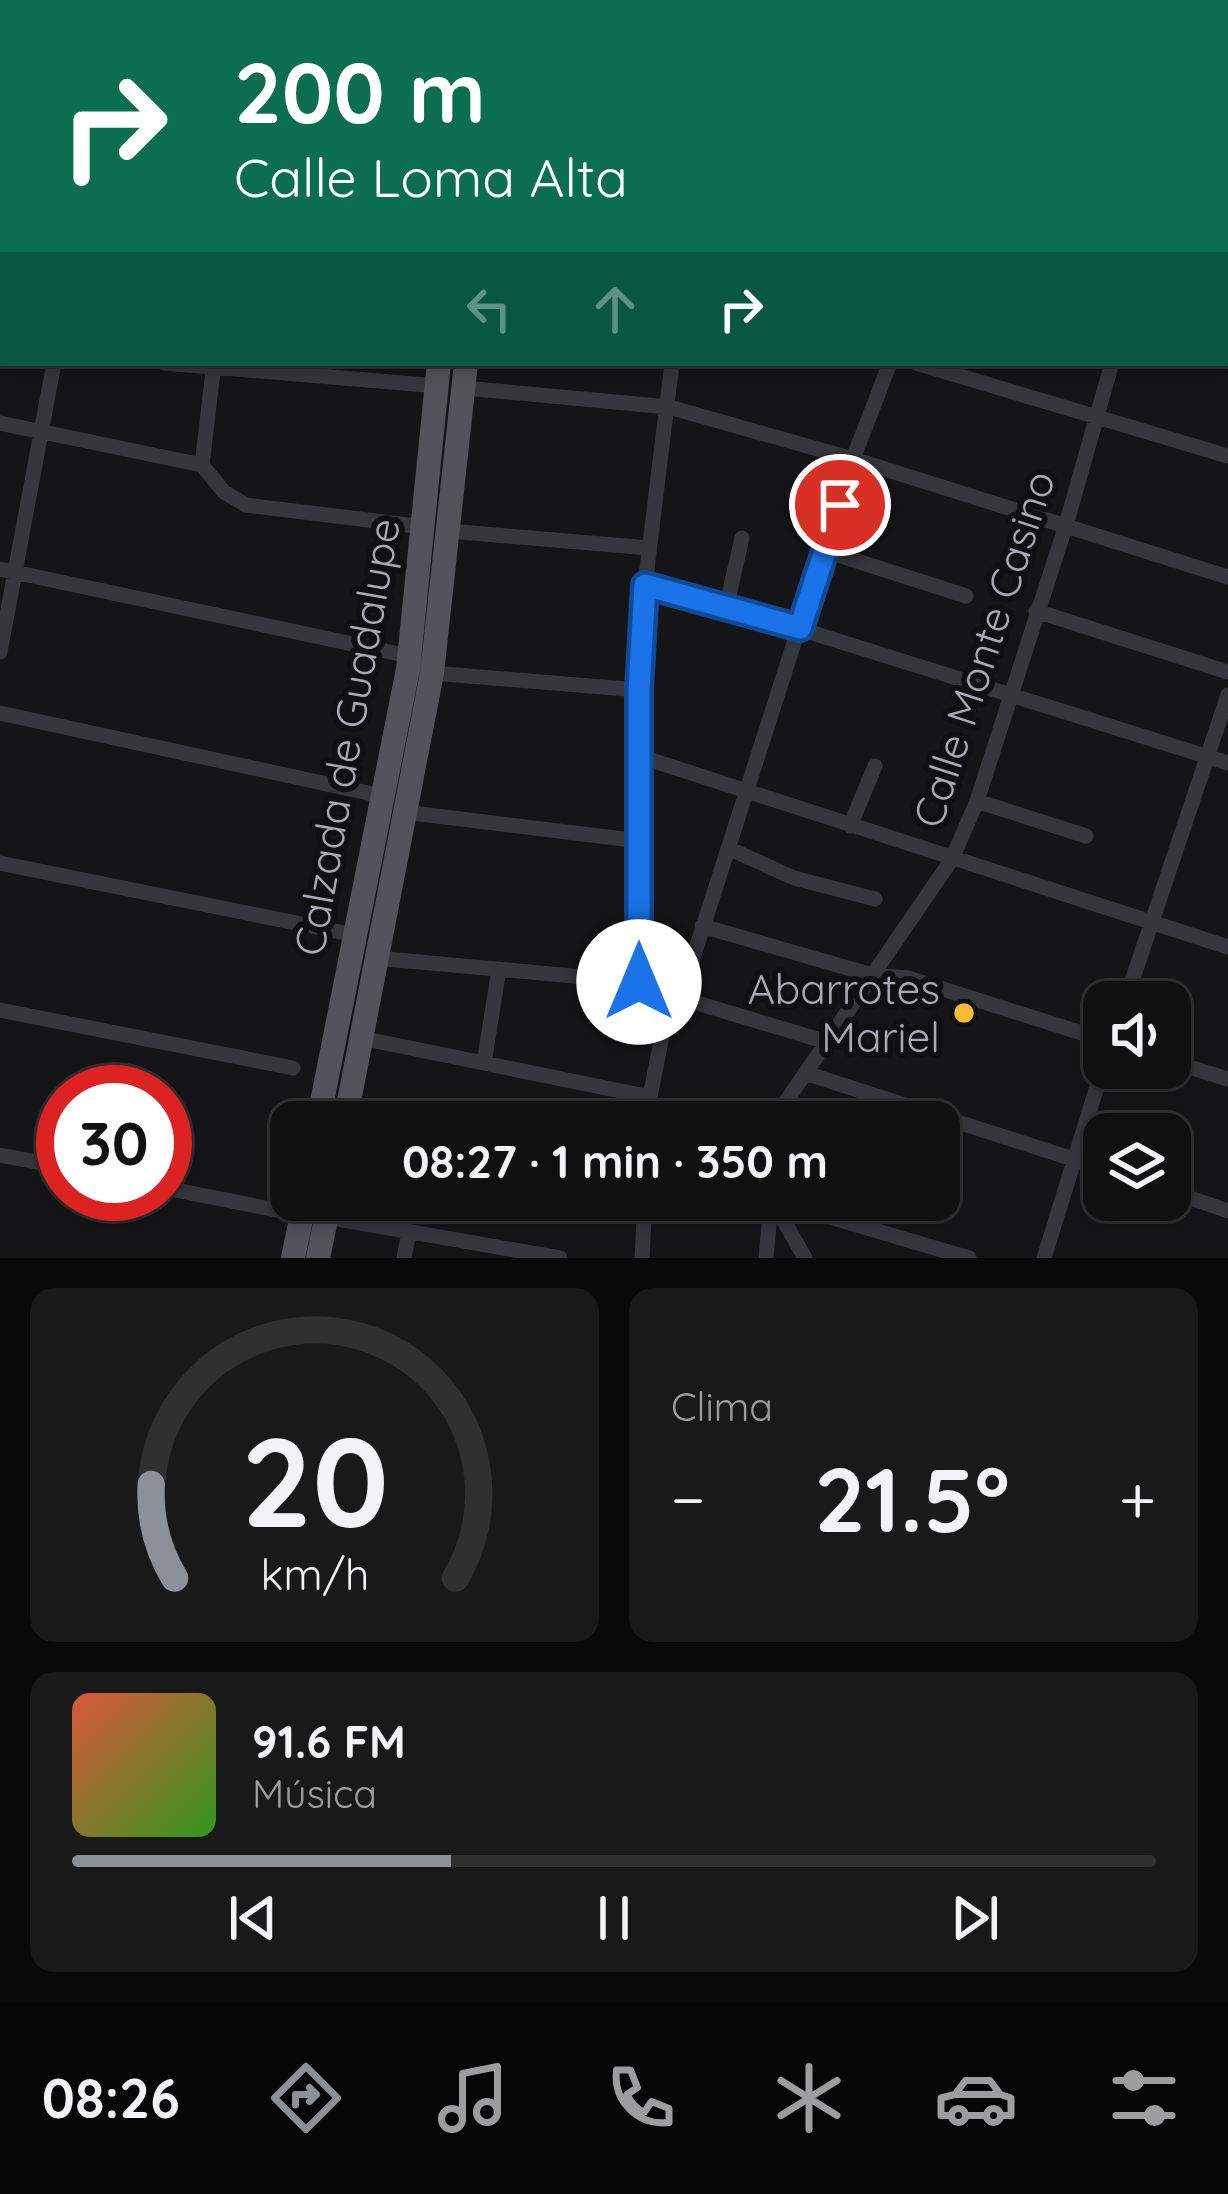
<!DOCTYPE html>
<html lang="es">
<head>
<meta charset="utf-8">
<style>
	body { margin:0; font-family:Quicksand,sans-serif; background:#19191a; color:#f1f3f6; height:100vh; display:flex; flex-direction:column; font-size:45px; white-space:nowrap }
	* { box-sizing:border-box; margin:0 }
	p { font-size:39px; color:#9c9d9f }
	.icon { flex:none; width:66px; height:66px; fill:none; stroke:currentColor; stroke-width:2; stroke-linecap:round; stroke-linejoin:round }
	.map { position:relative; height:1258px; overflow:hidden }
	.drawer { display:flex; flex-direction:column; gap:30px; padding:30px; background:#090909; flex:1 }
	.drawer>* { flex:none }
	.top-card { position:absolute; left:0px; top:0px; width:1230px; height:366px; box-shadow:0 6px 18px #0003,0 0 0 3px #303031; background:#0b6e4f; color:#fff; overflow:hidden }
	.fabs { position:absolute; left:1083px; top:981px; display:grid; gap:24px }
	.fabs a { display:grid; place-items:center; width:108px; height:108px; border-radius:24px; background:#101011; box-shadow:0 6px 18px #0003,0 0 0 3px #303031; font-size:60px }
	.speed { position:absolute; left:36px; top:1065px; display:flex; gap:24px; font-size:60px; font-weight:700; text-align:center }
	.speed>* { display:grid; place-content:center; width:156px; height:156px; border-radius:50%; background:#101011; box-shadow:0 6px 18px #0003,0 0 0 3px #303031; line-height:1 }
	.speed .limit { border:18px solid #d22; background:#fff; color:#111 }
	.pin { position:absolute; display:grid; place-items:center; width:102px; height:102px; color:#fff; margin:-51px; border:6px solid #fff; border-radius:50%; box-shadow:0 3px 12px #0007 }
	.me { position:absolute; width:132px; margin:-66px; rotate:0deg; stroke-linejoin:round; filter:drop-shadow(0 0 9px #0008) }
	.turn { display:flex; align-items:center; gap:42px; height:252px; padding:0 36px; font-size:54px }
	.turn .icon { width:156px; height:156px; stroke-width:2.5 }
	.turn b { display:block; font-size:84px; line-height:102px }
	.lanes { display:flex; align-items:center; height:114px; padding:0 36px; background:#0003; justify-content:center; gap:60px; direction:ltr }
	.lanes .off { opacity:.35 }
	.big { font-size:90px; font-weight:700; line-height:1.1 }
	.drawer .card { flex:1; display:flex; flex-direction:column; justify-content:center; gap:18px; min-width:0; padding:0 42px; border-radius:24px; background:#19191a }
	.drawer .dial { align-items:center; gap:0 }
	.dial svg { height:312px; overflow:visible; fill:none; stroke:#303031; stroke-width:7; stroke-linecap:round; text-anchor:middle }
	.dial text { fill:#f1f3f6; stroke:none }
	.song { display:flex; align-items:center; gap:36px }
	.cover { width:144px; height:144px; border-radius:18px; background:linear-gradient(135deg,hsl(10 70% 55%),hsl(110 70% 35%)) }
	.played { height:12px; border-radius:6px; background:linear-gradient(90deg,#8c9099 35%,#303031 35%) }
	.keys { display:flex; justify-content:space-around; direction:ltr }
	.heat { display:flex; justify-content:space-between; align-items:center; font-size:66px; direction:ltr }
	.drawer .tiles { flex:1; display:grid; gap:30px; grid-template-columns:1fr 1fr }
	.card:last-child { grid-column:span 2 }
	.trip { position:absolute; left:270px; top:1101px; width:690px; height:120px; border-radius:24px; background:#101011; box-shadow:0 6px 18px #0003,0 0 0 3px #303031; font-weight:700; line-height:120px; text-align:center }
	.tabs { display:flex; height:192px; justify-content:space-around; align-items:center; background:#060607; color:#9c9d9f }
	.tabs .icon { width:84px; height:84px }
	.tabs .on { color:#8c9099 }
	.tabs b { font-size:54px; color:#f1f3f6 }
	.map>svg:first-child { display:block }
	.lines { fill:none; stroke-linecap:round; stroke-linejoin:round }
	.minor { stroke:#36373c; stroke-width:15 }
	.primary { stroke:#52535b; stroke-width:24 }
	.route-casing { stroke:#114b97; stroke-width:30 }
	.route { stroke:#1a73e8; stroke-width:21 }
	.poi-dot { fill:#f4bc30; stroke:#101012; stroke-width:4.5 }
	.labels { text-anchor:middle; stroke-width:12; stroke-linejoin:round; paint-order:stroke }
	.street-label { font-size:42px; fill:#a7abb7; stroke:#101012 }
	.poi-label { font-size:42px; fill:#a7abb7; stroke:#101012; text-anchor:end }
</style>
</head>
<body>
<div class="map">
<svg width="1228" height="1258" viewBox="0 0 1228 1258">
	<rect width="100%" height="100%" fill="#151517"/>
	<g class="lines">
		<path class="minor" d="M775,0L786,3
			M29,3V0
			M249,3V0
			M707,3V0
			M880,3V0
			M1000,3L1001,0
			M1222,3L1223,0
			M0,60L3,61
			M1227,127H1228
			M0,199L3,200
			M1227,230H1228
			M0,260L3,238
			M1227,353H1228
			M164,363L438,386
			M916,363L1228,456
			M464,388L669,407L853,459L1228,577
			M0,423L202,465L224,492L246,505L425,527
			M202,465L214,363
			M449,531L649,548
			M826,551L966,596
			M0,569L409,656L432,673L639,690
			M645,585L800,629L1228,763
			M726,608L742,538
			M1036,611L1228,672
			M0,652L54,363
			M0,713L382,796
			M639,756L1228,947
			M977,801L1086,836
			M404,812L640,841
			M850,826L875,766
			M728,848L794,878L875,899
			M0,863L355,935
			M702,926L872,975L908,978L1104,1040
			M375,958L639,982L670,995L827,1042
			M639,982V690L645,585L672,363
			M1125,1002L1228,695
			M0,1010L293,1068
			M361,1038L650,1097
			M1170,1061L1228,1079
			M484,1063L499,969
			M805,1073L1104,1169
			M649,1122L650,1097L670,995L686,980L853,459L890,363
			M772,1122L952,859L977,801L1066,525L1112,363
			M0,1155L63,1167
			M165,1188L302,1215
			M1170,1191L1228,1211
			M772,1200L969,1258
			M772,1200L805,1258
			M326,1217L560,1258
			M404,1258L409,1232
			M642,1258L645,1200
			M766,1258L771,1203
			M1044,1258L1104,1064"/>
		<path class="primary" d="M471,3V0
			M496,3L497,0
			M318,1122L408,669L439,363
			M345,1122L432,673L466,363
			M293,1258L305,1200
			M318,1258L330,1200"/>
	</g>
	<g class="lines">
		<g class="route-casing">
			<path id="route" d="M639,982V690L645,585L800,628L840,505"/>
		</g>
		<use href="#route" class="route"/>
	</g>
	<circle class="poi-dot" cx="964" cy="1013" r="12"/>
	<g class="labels">
		<g class="street-label">
			<text transform="translate(984 649) rotate(-72)" y="15">Calle Monte Casino</text>
			<text transform="translate(347 737) rotate(-80)" y="15">Calzada de Guadalupe</text>
		</g>
		<g class="poi-label">
			<text x="940" y="1004">Abarrotes<tspan x="940" dy="48">Mariel</tspan></text>
		</g>
	</g>
</svg>
<div class="fabs">
<a><svg class="icon" aria-label="sound" viewBox="0 0 24 24"><path d="M4 9h4l5-4v14l-5-4H4zM17 9q2 3 0 6"/></svg></a>
<a><svg class="icon" aria-label="layers" viewBox="0 0 24 24"><path d="M12 4l9 5-9 5-9-5zM3 14l9 5 9-5"/></svg></a>
</div>
<div class="speed"><div class="limit">30</div></div>
<div class="pin" style="left:840px;top:505px;background:#d93025"><svg class="icon" aria-label="arrive" viewBox="0 0 24 24"><path d="M6 21V4h12l-3 4 3 4H6"/></svg></div>
<svg class="me" style="left:639px;top:982px" viewBox="-20 -20 40 40"><circle r="19" fill="#fff"/><path d="M0-13L10 11 0 6-10 11z" fill="#1a73e8"/></svg>
<div class="trip">08:27 · 1 min · 350 m</div>
<div class="top-card">
<div class="turn"><svg class="icon" aria-label="right" viewBox="0 0 24 24"><path d="M7 20v-9h11M14 6l5 5-5 5"/></svg><div><b>200 m</b>Calle Loma Alta</div></div>
<div class="lanes"><svg class="icon off" aria-label="left" viewBox="0 0 24 24"><path d="M17 20v-9H6M10 6l-5 5 5 5"/></svg><svg class="icon off" aria-label="ahead" viewBox="0 0 24 24"><path d="M12 20V5M6 11l6-6 6 6"/></svg><svg class="icon" aria-label="right" viewBox="0 0 24 24"><path d="M7 20v-9h11M14 6l5 5-5 5"/></svg></div>
</div>
</div>
<section class="drawer">
<div class="tiles">
<div class="card dial"><svg viewBox="0 0 100 80">
<path d="M14 69A42 42 0 1 1 86 69"/>
<path d="M14 69A42 42 0 0 1 8 45" stroke="#8c9099"/>
<text x="50" y="56" font-size="32" font-weight="700">20</text>
<text x="50" y="72" font-size="11">km/h</text>
</svg></div>
<div class="card"><p>Clima</p>
<div class="heat"><a>−</a><b class="big">21.5°</b><a>+</a></div>
</div>
<div class="card">
<div class="song"><i class="cover"></i><div><b>91.6 FM</b><p>Música</p></div></div>
<div class="played"></div>
<div class="keys"><svg class="icon" aria-label="previous" viewBox="0 0 24 24"><path d="M18 5L8 12l10 7zM5 5v14"/></svg><svg class="icon" aria-label="pause" viewBox="0 0 24 24"><path d="M8 5v14M16 5v14"/></svg><svg class="icon" aria-label="next" viewBox="0 0 24 24"><path d="M6 5l10 7-10 7zM19 5v14"/></svg></div>
</div>
</div>
</section>
<nav class="tabs">
<b>08:26</b>
<svg class="icon on" aria-label="directions" viewBox="0 0 24 24"><path d="M12 3l9 9-9 9-9-9zM9 14v-3h6M13 9l2 2-2 2"/></svg>
<svg class="icon" aria-label="music" viewBox="0 0 24 24"><path d="M9 18V5l10-2v13"/><circle cx="6" cy="18" r="3"/><circle cx="16" cy="16" r="3"/></svg>
<svg class="icon" aria-label="phone" viewBox="0 0 24 24"><path d="M5 4h4l2 5-3 2q2 4 5 5l2-3 5 2v4C11 20 4 13 5 4z"/></svg>
<svg class="icon" aria-label="climate" viewBox="0 0 24 24"><path d="M12 3v18M4 7l16 10M4 17L20 7"/></svg>
<svg class="icon" aria-label="car" viewBox="0 0 24 24"><path d="M5 17H2v-5l4-1 3-4h7l3 4 3 1v5h-3M9 17h6M6 11h13"/><circle cx="7" cy="17" r="2"/><circle cx="17" cy="17" r="2"/></svg>
<svg class="icon" aria-label="filters" viewBox="0 0 24 24"><path d="M4 7h16M4 17h16"/><circle cx="9" cy="7" r="2"/><circle cx="15" cy="17" r="2"/></svg>
</nav>
</body>
</html>
